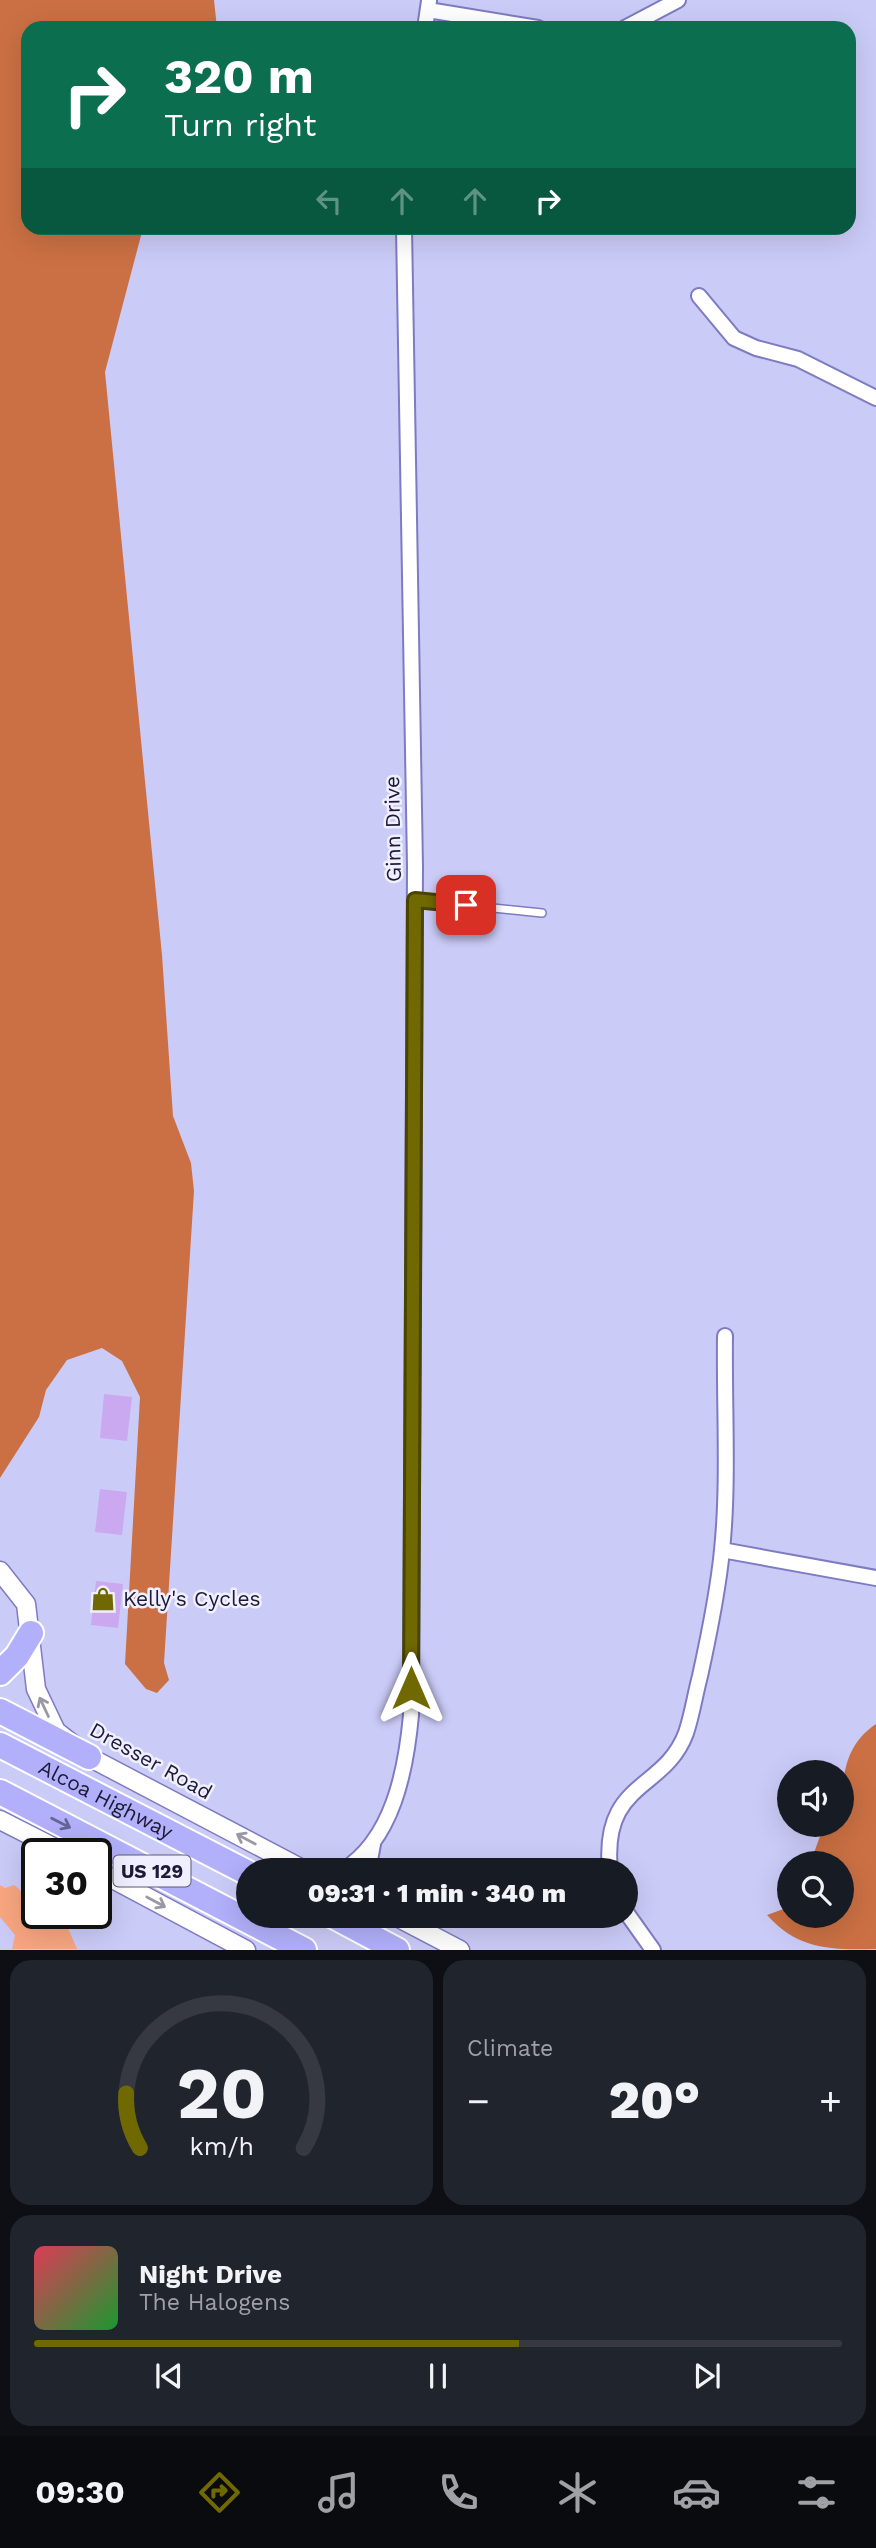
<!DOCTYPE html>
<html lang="en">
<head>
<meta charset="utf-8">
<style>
	body { margin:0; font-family:"Work Sans",sans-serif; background:#20242c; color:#f1f3f6; height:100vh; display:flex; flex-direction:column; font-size:26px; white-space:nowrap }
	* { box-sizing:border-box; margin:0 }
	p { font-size:23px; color:#9ea1a6 }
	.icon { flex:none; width:38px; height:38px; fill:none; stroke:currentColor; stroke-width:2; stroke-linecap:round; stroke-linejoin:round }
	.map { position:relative; height:1950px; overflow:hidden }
	.panel { display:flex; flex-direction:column; gap:10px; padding:10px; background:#0d0f14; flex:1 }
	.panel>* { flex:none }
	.guide { position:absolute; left:21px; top:21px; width:835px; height:214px; border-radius:21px; box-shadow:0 7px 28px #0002; background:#0b6e4f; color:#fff; overflow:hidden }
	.fabs { position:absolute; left:777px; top:1760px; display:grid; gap:14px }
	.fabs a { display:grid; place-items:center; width:77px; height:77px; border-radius:50%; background:#171b24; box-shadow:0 7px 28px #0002; font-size:35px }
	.speed { position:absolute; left:21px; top:1838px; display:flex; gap:14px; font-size:35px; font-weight:700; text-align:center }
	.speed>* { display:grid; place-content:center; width:91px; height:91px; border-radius:50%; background:#171b24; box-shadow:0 7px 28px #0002; line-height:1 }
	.speed .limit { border:4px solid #111; border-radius:10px; background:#fff; color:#111 }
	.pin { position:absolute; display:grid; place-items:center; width:60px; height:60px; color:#fff; margin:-30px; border-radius:14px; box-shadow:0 4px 10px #0006 }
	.me { position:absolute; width:77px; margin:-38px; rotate:0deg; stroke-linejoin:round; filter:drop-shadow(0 0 5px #0008) }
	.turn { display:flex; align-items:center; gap:24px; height:147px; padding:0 28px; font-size:32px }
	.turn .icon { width:91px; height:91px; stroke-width:2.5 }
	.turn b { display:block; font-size:49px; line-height:60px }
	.lanes { display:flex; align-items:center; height:66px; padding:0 28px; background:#0003; justify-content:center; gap:35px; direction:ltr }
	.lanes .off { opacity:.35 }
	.big { font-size:52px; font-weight:800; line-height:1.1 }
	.panel .card { flex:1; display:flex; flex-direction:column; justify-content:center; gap:10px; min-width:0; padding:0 24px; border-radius:21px; background:#20242c }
	.panel .dial { align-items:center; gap:0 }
	.dial svg { height:182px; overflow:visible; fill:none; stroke:#363941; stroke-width:7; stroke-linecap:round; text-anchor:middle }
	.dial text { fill:#f1f3f6; stroke:none }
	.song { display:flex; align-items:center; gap:21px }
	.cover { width:84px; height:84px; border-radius:10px; background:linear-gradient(135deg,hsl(350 70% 55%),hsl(130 70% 35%)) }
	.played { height:7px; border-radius:4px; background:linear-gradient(90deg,#706901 60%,#363941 60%) }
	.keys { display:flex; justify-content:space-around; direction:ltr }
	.heat { display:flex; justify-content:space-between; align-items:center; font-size:38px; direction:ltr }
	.panel .tiles { flex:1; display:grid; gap:10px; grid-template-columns:1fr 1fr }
	.card:last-child { grid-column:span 2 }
	.trip { position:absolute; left:236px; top:1858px; width:402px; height:70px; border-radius:35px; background:#171b24; box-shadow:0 7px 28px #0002; font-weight:800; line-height:70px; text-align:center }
	.menu { display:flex; height:112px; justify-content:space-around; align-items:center; background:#090b0e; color:#9ea1a6 }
	.menu .icon { width:49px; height:49px }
	.menu .active { color:#706901 }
	.menu b { font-size:32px; color:#f1f3f6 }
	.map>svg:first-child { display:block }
	.green { fill:#f9a681 }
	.forest { fill:#cb7044 }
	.building { fill:#caa9f0 }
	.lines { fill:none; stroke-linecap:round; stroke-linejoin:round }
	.service-casing { stroke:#7e7bc1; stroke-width:10 }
	.minor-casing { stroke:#7e7bc1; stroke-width:18 }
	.tertiary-casing { stroke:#7e7bc1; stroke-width:21 }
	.motorway-casing { stroke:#fff; stroke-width:28 }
	.service { stroke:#fff; stroke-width:7 }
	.minor { stroke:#fff; stroke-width:14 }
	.tertiary { stroke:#fff; stroke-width:18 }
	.motorway { stroke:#b2b0fb; stroke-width:24 }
	.oneway { stroke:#9998a4 }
	.oneway2 { stroke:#676598 }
	.route-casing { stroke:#494401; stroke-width:18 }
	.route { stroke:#706901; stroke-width:12 }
	.labels { text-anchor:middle; stroke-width:5; stroke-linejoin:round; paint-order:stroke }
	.shield { fill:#efefff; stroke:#5b5a72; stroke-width:2 }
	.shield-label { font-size:19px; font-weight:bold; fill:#1c1a35 }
	.street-label { font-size:21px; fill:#1c1a35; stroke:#efefff }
	.poi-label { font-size:21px; fill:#1c1a35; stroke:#efefff; text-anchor:start }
</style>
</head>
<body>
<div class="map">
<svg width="876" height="1950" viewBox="0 0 876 1950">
	<rect width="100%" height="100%" fill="#cbcbf8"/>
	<path class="green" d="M0,1885L5,1888L14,1885C24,1892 24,1899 37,1905V1913L55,1914L67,1926L77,1949H12L15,1935L0,1917Z"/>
	<path class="forest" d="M0,0H214L217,28H28V228H143L105,372L162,955L173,1116L191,1163L194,1191L164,1663L169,1680L157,1693L146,1689L125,1664L140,1397L122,1361L102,1348L67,1360L46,1390L39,1417L0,1478Z
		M876,1724V1949C831,1950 798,1950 767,1915L789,1907V1916H842V1864H810L824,1825H842C842,1786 840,1748 876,1724Z"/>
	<path class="building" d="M104,1394L132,1397L127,1441L100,1438Z
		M100,1489L127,1492L122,1535L95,1532Z
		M96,1581L123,1584L118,1628L91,1625Z"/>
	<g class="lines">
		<g class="service-casing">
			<path id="service" d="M415,900L542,913"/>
		</g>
		<g class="minor-casing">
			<path id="minor" d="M428,10L538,28
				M425,28L429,1
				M625,28L678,0
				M699,296L734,338L756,348L798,359L876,398
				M722,1550L876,1578
				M342,1871C393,1840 406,1770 411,1715L415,866L404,228
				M368,1871L373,1844
				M610,1871C601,1780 664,1792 686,1733C692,1715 695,1695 700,1676C709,1635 718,1592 722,1550C729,1483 724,1405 725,1336
				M626,1912L653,1950"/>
		</g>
		<g class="tertiary-casing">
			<path id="tertiary" d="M0,1571L26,1604L36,1689L56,1731L89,1757L306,1871
				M0,1820L65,1853
				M96,1870L246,1950
				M395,1916L460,1950"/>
		</g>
		<g class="motorway-casing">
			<g id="motorway">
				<path d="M0,1673L17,1656L31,1633"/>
				<path d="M0,1711L89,1757"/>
				<path id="s1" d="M0,1745L248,1873"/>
				<path d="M0,1792L304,1950"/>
				<path d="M333,1916L397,1950"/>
			</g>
		</g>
		<use href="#service" class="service"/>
		<use href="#minor" class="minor"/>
		<use href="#tertiary" class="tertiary"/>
		<use href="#motorway" class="motorway"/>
	</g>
	<defs><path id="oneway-shaft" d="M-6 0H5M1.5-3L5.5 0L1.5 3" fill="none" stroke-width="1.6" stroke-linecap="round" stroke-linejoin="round" transform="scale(1.75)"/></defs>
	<g class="oneway">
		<use href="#oneway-shaft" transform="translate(44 1707) rotate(-115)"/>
		<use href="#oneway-shaft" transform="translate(246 1839) rotate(-152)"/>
		<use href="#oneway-shaft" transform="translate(156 1902) rotate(28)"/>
	</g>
	<use class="oneway2" href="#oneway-shaft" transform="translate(61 1823) rotate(27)"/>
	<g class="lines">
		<g class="route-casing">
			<path id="route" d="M411,1688L415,900L466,905"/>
		</g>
		<use href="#route" class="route"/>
	</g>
	<defs>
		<g id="shop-bare" transform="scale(1.89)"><path d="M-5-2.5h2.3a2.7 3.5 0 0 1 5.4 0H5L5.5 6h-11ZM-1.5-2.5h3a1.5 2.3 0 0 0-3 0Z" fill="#706901" stroke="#efefff" stroke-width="2.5" paint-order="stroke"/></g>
	</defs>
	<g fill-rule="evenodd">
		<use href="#shop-bare" x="103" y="1599"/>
	</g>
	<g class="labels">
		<rect class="shield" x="113.5" y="1855.5" width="77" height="31" rx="5"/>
		<g class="shield-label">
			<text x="152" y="1878">US 129</text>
		</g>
		<g class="street-label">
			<text transform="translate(393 829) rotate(-91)" y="7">Ginn Drive</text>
			<text transform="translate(151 1761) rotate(29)" y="7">Dresser Road</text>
			<text dy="7" stroke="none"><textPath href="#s1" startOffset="119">Alcoa Highway</textPath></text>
		</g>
		<g class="poi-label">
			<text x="123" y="1606">Kelly's Cycles</text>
		</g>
	</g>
</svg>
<div class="fabs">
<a><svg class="icon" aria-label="sound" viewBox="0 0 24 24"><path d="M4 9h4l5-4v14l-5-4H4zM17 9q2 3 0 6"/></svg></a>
<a><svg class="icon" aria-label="search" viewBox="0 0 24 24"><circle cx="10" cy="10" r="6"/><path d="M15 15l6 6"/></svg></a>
</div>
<div class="speed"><div class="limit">30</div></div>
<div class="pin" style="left:466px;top:905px;background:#d93025"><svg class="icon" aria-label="arrive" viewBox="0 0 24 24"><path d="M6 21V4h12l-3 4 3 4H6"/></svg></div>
<svg class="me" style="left:411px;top:1688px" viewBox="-20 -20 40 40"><path d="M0-17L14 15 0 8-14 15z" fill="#706901" stroke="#fff" stroke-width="4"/></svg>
<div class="trip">09:31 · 1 min · 340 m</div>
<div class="guide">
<div class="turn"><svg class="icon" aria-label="right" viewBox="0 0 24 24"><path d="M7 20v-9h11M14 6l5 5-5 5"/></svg><div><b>320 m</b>Turn right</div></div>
<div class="lanes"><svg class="icon off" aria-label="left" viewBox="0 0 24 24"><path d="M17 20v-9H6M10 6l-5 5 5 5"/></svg><svg class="icon off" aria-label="ahead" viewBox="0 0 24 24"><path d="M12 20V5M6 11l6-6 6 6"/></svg><svg class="icon off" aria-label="ahead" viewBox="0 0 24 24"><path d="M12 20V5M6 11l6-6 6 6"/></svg><svg class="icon" aria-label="right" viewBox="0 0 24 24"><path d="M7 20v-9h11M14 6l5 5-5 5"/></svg></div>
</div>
</div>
<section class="panel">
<div class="tiles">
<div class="card dial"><svg viewBox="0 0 100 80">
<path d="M14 69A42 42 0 1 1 86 69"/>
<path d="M14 69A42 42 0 0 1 8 45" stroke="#706901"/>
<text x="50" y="56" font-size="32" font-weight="700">20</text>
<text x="50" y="72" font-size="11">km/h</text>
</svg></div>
<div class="card"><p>Climate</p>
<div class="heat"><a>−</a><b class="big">20°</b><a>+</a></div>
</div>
<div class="card">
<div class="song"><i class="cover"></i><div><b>Night Drive</b><p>The Halogens</p></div></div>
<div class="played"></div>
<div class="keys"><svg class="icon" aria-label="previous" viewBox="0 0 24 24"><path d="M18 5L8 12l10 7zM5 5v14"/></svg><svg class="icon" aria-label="pause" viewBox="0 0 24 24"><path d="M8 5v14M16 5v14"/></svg><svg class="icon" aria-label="next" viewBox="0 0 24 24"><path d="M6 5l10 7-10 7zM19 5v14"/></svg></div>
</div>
</div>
</section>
<nav class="menu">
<b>09:30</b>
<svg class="icon active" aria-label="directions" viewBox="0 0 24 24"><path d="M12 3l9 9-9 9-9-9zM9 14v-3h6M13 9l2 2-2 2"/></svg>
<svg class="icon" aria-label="music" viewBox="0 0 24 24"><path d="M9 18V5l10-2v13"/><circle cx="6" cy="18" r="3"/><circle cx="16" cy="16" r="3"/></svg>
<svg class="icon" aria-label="phone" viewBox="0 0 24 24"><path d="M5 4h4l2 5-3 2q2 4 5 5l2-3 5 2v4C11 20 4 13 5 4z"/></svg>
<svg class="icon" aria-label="climate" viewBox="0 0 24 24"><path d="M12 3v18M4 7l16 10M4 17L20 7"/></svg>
<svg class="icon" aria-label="car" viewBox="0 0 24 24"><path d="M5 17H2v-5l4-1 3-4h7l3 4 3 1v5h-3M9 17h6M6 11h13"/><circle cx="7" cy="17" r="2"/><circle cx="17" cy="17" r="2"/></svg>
<svg class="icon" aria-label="filters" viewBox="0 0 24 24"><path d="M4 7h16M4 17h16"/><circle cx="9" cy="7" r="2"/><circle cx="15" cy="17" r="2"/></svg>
</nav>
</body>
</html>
